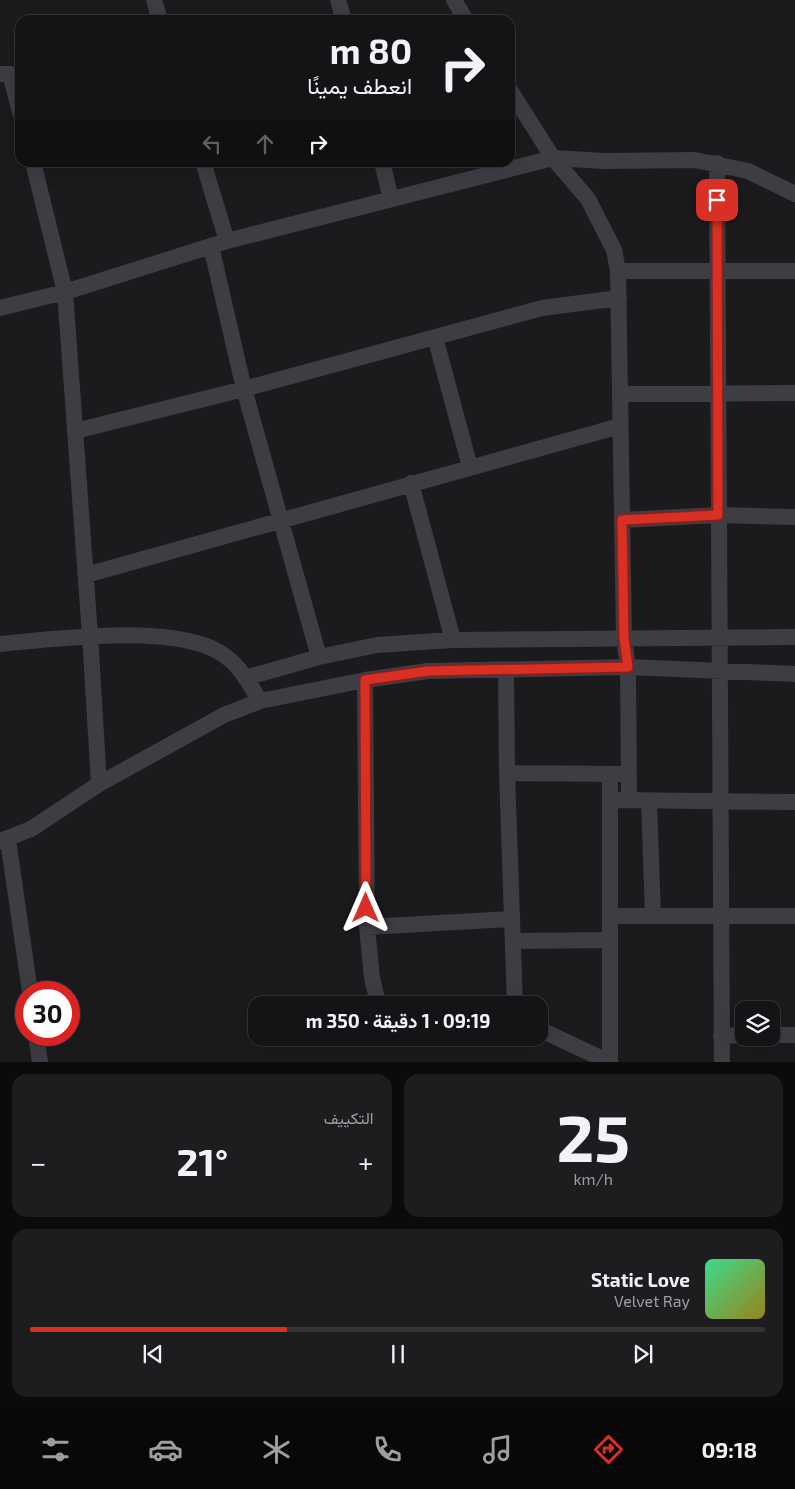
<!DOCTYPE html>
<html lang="ar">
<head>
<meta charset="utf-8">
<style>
	body { margin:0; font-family:"Exo 2",Vazirmatn,sans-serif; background:#1d1d1f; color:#f1f3f6; direction:rtl; height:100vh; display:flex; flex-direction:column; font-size:19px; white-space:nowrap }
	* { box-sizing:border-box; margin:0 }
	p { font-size:16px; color:#9d9ea1 }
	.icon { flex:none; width:28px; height:28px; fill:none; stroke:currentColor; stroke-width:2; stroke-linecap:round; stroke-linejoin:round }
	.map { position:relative; height:1062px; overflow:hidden; direction:ltr }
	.drawer { display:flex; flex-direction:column; gap:12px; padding:12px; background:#0b0b0c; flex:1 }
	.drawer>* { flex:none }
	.hud { position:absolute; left:15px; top:15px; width:500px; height:152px; border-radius:15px; box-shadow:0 5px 20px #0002,0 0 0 1px #333335; direction:rtl; background:#141416; color:#f1f3f6; overflow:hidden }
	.fabs { position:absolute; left:735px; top:1001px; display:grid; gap:10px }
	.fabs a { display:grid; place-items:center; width:45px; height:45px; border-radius:10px; background:#141416; box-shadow:0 5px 20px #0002,0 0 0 1px #333335; font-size:25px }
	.speed { position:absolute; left:15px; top:981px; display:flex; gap:10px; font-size:25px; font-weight:700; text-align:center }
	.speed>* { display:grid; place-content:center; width:65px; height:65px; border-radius:50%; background:#141416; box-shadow:0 5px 20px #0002,0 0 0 1px #333335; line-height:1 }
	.speed .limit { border:8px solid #d22; background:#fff; color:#111 }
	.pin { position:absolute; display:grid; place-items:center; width:42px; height:42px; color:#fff; margin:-21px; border-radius:10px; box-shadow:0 2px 8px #0006 }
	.me { position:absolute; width:55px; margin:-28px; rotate:0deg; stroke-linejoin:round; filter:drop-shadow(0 0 4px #0008) }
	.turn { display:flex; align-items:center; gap:18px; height:105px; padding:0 20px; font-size:22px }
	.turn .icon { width:65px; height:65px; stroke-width:2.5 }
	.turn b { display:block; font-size:35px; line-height:42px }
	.lanes { display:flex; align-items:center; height:48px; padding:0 20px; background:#0003; justify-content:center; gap:25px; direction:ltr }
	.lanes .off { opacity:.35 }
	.big { font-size:38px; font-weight:700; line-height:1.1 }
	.drawer .widget { flex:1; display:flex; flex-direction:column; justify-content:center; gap:8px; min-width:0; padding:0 18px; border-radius:15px; background:#1d1d1f }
	.drawer .dial { align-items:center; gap:0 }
	.dial b { font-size:65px; line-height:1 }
	.song { display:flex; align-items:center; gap:15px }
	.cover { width:60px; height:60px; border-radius:8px; background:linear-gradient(135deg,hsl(150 70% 55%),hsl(50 70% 35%)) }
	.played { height:5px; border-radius:2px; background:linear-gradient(90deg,#d93025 35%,#333335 35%) }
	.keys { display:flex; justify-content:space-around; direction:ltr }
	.heat { display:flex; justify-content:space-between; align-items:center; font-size:28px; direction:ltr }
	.drawer .tiles { flex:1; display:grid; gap:12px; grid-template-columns:1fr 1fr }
	.widget:last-child { grid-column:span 2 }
	.trip { position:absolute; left:248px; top:996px; width:300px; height:50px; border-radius:15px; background:#141416; box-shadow:0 5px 20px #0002,0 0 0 1px #333335; font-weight:700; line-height:50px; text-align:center; direction:rtl }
	.tab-bar { display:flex; height:80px; justify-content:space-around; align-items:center; background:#080809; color:#9d9ea1 }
	.tab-bar .icon { width:35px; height:35px }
	.tab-bar .current { color:#d93025 }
	.tab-bar b { font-size:22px; color:#f1f3f6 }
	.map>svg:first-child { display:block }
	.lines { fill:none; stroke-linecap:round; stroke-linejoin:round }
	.street { stroke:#3d3d44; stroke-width:16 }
	.route-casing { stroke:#8d1f18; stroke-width:12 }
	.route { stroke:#d93025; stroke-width:9 }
</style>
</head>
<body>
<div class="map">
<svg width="795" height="1062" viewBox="0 0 795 1062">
	<rect width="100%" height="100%" fill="#1b1a1d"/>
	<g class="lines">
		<path class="street" d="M154,0L160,20
			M338,0L344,20
			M454,0L466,20
			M0,74H10L20,112
			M510,90L553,158L588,199L614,250L618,271L624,638L628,667L629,800
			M33,162L65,292L90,635L99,784
			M203,162L227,241
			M382,162L391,199
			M717,163L722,1062
			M211,246L244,389L319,657
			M618,271H795
			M0,308L65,292L227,241L553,158L605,161L695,160L748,171L795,194
			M435,337L470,467
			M620,394L795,393
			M75,431L244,389L542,308L619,298
			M411,483L453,640
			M622,520L718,515L795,517
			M86,575L620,426
			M0,644C55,639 181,622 225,656C241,667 250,685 260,701
			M506,670L507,773L515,1005
			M245,678L319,657L377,645L453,640L795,637
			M365,680L367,927L372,978L378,1003L515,1005
			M507,773L620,774
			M610,774V1062
			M618,800L795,802
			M649,801L653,916
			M8,840L30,992
			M0,841L31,829L99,784L224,715L260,701L365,680L428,671L628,667L795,674
			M610,916H795
			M367,927L512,919
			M513,941L610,940
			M539,1029L609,1062
			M36,1035L40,1062
			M771,1035H795
			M721,1036L744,1035"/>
	</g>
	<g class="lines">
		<g class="route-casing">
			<path id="route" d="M366,908L365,680L428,671L628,667L624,638L622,520L718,515L717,200"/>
		</g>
		<use href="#route" class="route"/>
	</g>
</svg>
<div class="fabs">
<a><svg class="icon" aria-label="layers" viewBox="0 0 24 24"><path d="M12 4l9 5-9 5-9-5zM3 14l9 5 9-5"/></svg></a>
</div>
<div class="speed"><div class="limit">30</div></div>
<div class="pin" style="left:717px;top:200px;background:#d93025"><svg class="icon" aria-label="arrive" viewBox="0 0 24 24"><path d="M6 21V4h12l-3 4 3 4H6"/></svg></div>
<svg class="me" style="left:366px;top:908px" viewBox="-20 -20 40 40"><path d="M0-17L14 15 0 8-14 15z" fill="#d93025" stroke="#fff" stroke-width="4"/></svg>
<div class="trip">09:19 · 1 دقيقة · 350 m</div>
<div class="hud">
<div class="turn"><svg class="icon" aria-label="right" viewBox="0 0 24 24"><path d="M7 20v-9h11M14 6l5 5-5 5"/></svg><div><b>80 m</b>انعطف يمينًا</div></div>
<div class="lanes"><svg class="icon off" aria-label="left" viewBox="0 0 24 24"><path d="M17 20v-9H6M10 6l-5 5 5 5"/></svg><svg class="icon off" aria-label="ahead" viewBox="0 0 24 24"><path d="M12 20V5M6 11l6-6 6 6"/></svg><svg class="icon" aria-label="right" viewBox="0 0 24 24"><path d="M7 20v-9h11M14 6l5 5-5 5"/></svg></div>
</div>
</div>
<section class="drawer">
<div class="tiles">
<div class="widget dial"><b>25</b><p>km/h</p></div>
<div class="widget"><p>التكييف</p>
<div class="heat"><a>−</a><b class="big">21°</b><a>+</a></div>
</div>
<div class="widget">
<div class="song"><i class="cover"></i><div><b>Static Love</b><p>Velvet Ray</p></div></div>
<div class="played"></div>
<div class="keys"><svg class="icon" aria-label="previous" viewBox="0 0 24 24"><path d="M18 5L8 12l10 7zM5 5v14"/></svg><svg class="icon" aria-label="pause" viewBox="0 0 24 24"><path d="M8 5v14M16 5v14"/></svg><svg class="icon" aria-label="next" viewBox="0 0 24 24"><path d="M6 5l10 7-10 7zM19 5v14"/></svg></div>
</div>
</div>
</section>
<nav class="tab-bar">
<b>09:18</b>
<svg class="icon current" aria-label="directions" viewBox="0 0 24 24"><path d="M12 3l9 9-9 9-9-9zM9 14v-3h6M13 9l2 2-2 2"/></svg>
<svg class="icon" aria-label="music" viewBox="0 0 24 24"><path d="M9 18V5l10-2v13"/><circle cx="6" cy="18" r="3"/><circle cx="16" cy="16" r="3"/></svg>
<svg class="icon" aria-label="phone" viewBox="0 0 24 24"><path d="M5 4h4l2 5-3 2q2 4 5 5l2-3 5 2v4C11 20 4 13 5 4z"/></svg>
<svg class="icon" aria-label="climate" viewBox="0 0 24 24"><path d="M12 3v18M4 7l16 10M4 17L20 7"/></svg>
<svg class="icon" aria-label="car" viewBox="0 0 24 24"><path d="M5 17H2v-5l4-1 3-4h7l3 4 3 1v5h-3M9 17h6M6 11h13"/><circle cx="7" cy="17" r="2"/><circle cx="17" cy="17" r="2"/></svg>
<svg class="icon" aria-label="filters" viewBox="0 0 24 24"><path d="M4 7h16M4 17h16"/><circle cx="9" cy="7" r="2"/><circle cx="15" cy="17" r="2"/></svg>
</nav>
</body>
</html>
